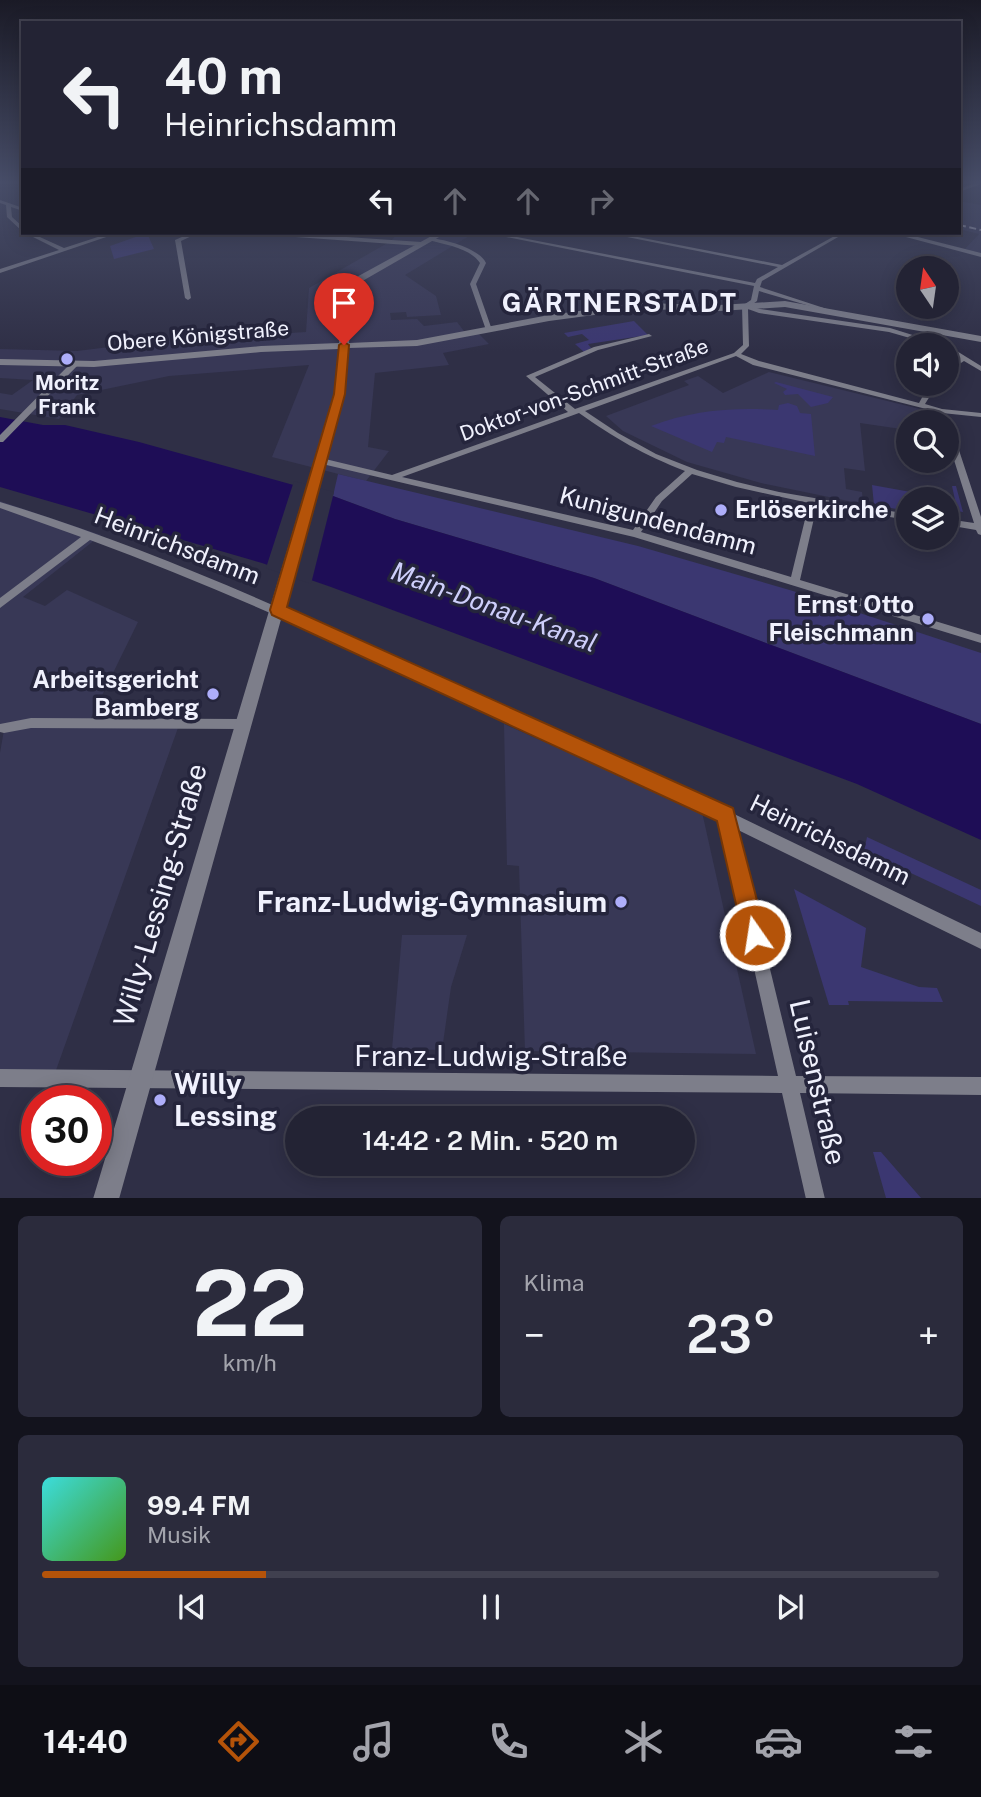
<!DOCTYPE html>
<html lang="de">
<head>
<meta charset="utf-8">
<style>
	body { margin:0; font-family:"Public Sans",sans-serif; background:#2b2b3c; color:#f1f3f6; height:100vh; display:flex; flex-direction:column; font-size:26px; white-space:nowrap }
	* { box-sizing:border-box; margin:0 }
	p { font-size:23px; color:#a3a4ac }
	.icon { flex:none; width:38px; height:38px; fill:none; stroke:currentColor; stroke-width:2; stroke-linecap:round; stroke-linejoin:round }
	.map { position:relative; height:1198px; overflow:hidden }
	.panel { display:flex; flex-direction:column; gap:18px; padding:18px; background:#13131d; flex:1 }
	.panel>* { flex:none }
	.hud { position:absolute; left:21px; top:21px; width:940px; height:214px; border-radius:0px; box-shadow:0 4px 18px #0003,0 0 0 2px #40404f; background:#232334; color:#f1f3f6; overflow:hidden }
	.needle { width:46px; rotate:347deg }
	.tools { position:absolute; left:896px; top:256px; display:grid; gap:14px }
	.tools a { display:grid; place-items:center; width:63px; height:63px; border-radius:50%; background:#232334; box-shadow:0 4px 18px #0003,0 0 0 2px #40404f; font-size:35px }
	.speed { position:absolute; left:21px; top:1085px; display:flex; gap:14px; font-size:35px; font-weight:700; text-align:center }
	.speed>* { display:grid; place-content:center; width:91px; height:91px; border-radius:50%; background:#232334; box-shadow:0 4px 18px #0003,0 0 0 2px #40404f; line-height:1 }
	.speed .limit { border:10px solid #d22; background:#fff; color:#111 }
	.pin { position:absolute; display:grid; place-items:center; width:60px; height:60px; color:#fff; margin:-72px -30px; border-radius:50% 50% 50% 0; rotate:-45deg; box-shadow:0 0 7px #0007 }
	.pin .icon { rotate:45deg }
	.me { position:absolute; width:77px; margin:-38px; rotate:347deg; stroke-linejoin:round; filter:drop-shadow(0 0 5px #0008) }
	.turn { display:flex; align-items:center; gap:24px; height:147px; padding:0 28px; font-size:32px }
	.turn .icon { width:91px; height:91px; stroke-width:2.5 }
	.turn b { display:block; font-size:49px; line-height:60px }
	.lanes { display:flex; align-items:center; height:66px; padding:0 28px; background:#0003; justify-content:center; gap:35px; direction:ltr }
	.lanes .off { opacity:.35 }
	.big { font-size:52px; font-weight:600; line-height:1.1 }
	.panel .tile { flex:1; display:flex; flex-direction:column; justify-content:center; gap:10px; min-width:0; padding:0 24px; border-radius:10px; background:#2b2b3c }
	.panel .dial { align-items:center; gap:0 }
	.dial b { font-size:91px; line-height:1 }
	.song { display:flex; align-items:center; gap:21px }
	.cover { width:84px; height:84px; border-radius:10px; background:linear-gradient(135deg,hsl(180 70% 55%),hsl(100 70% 35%)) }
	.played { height:7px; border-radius:4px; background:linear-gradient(90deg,#b45309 25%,#40404f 25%) }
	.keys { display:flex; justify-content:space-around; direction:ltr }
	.heat { display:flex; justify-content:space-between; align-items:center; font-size:38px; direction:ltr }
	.panel .tiles { flex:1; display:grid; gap:18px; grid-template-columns:1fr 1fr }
	.tile:last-child { grid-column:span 2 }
	.trip { position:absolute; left:285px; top:1106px; width:410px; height:70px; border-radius:35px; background:#232334; box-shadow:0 4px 18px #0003,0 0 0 2px #40404f; font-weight:600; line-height:70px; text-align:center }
	.menu { display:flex; height:112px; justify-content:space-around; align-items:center; background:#0e0e15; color:#a3a4ac }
	.menu .icon { width:49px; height:49px }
	.menu .selected { color:#b45309 }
	.menu b { font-size:32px; color:#f1f3f6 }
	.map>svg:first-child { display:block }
	.built { fill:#383856 }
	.green { fill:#3b3771 }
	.water { fill:#1e0d56 }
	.pier { fill:#2f2f46 }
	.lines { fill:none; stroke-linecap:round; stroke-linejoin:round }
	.minor { fill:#7d7e8a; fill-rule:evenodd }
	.tertiary { fill:#7d7e8a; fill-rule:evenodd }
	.rail { stroke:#b4b5c4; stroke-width:2; stroke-dasharray:7 3.5; stroke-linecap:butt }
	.route { fill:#b45309; stroke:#753606; stroke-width:2 }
	.poi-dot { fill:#aeaefa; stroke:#25253c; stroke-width:2.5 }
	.labels { text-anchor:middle; stroke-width:7; stroke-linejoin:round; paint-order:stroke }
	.far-street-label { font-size:21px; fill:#f0f1fd; stroke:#25253c }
	.far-poi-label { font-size:21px; font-weight:bold; fill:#f0f1fd; stroke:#25253c }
	.poi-label { font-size:24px; font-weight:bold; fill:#f0f1fd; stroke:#25253c; text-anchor:end }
	.street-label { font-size:24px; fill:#f0f1fd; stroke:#25253c }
	.far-district-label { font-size:26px; font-weight:bold; letter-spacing:2px; fill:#f0f1fd; stroke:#25253c }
	.water-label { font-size:26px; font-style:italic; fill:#cecffb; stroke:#25253c }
	.near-street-label { font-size:28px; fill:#f0f1fd; stroke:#25253c }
	.near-poi-label { font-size:28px; font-weight:bold; fill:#f0f1fd; stroke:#25253c; text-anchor:end }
</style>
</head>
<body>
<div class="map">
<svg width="981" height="1199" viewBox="0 0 981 1199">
	<rect width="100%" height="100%" fill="#2f2f46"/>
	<path class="built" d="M959,201L981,205V253L965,249L979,234L959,229Z
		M398,233H474L405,275L436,296L441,315L407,317L406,312L390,313L391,320L417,319L424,326L457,322L467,335L478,333L489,344L443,353L449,365L375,373L368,447L389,451L366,481L272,457L309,365L169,376L77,395L59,419L0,409V393L12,395L33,380L0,378V349L77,351L150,342L306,332L309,288L391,241Z
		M769,372L920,409L932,415L935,422H908V430L860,423L865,471L844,468L846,489L862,492L863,504L761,483L687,462L623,431L606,416L689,385L684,381L698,376L723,393Z
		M0,501L101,535L23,597L45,606L67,590L138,622L88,724L179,725L55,1073L0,1070V753L4,730L0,729Z
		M504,724L702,812L756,1054L525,1051L519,866L507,865Z
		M402,935H467L451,987L442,1050L392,1049Z"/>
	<path class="green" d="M147,233L154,249L114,259L110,246Z
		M634,321L648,335L588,344L591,348L584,352L575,344L589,340L582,334L568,337L564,333Z
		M774,383L776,382L833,397L828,403L811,407L798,394L785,395L783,392L787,389Z
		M788,403L797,406L800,413L811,414L815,456L726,437L724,443L717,442L712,452L651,426C693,410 734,407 778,410L779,405Z
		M338,474L638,546L793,591L981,653V724L594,578L395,519L333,496Z
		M872,485L955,500L952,486H956L963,512L951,510L953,518L947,517V499H908V511L874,505Z
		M867,837L981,890V906L864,851Z
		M794,889L866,928L861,967L919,987L937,988L943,1002L848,1001L849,1005H829Z
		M873,1152H881L921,1198H886Z"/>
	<path class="water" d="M0,417L43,425H65L139,442L333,496L395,519L594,578L981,724V840L857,784L331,587L262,563L0,487Z"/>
	<path class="pier" d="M294,481L334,492L311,584L266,568Z"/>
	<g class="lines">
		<path class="minor" d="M975,183L981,184L959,192V189Z
			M0,200L23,208V211L11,207L12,217L23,227V232L7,217L6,205L0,203Z
			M25,233H31L64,248L110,233H118L0,273V269L59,250Z
			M191,233H198L181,241L191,298L188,300L185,298L175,240Z
			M265,233H287L421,242L424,244L421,246L268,235Z
			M486,233H496L755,283L757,279L778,267L607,233H617L782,265L840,233H845L762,281L760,287L827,309V311L759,291L757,301L750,306L760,309L890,328L945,345H934L889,332L759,313L748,309L749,346L741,354L759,361L919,403L930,383H938L925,404L942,409L981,413V417L942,413L753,365L736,356L585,411L618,433L656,454L697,470L737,482L779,492L908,514V520L817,505L800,580L981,635V643L634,537L318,463V459L321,458L392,475L568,412L526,376L594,347L649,334L652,336L598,350L535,377L575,409L734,353L743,345L742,306L751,300L754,286ZM579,413C614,438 644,455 685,471L656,497L633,530L402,477ZM692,474L736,487L809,503L791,577L641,532L662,501Z
			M429,238C444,239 479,248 486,263L476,284L492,330L491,331L486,330L470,284L480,263C470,248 446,245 429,240Z
			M947,345L981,366V371L964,361L947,372V367L959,358L947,350Z
			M71,363L78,365L3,442H0V435Z
			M947,424L951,426L981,517V535L978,534L976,530L947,525V519L974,523L947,438Z
			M0,502C113,536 224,583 332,631C463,689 594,749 724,809L731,810L732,813L981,933V949L736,829L796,1076L981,1077V1095L800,1093L825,1199H806L782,1093L0,1087V1069L778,1076L721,821C625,776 529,731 432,686C320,634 206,583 90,540L0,608V598L81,537L0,508Z
			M31,718L242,719L246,720L248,724L246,728L242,729L31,728L4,733L0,732V724Z"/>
		<path class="tertiary" d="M437,233H446L359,283L353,291L349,343L417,340L549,315L639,303L719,305L785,301L981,336V342L785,307L719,311L639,309L549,321L417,346L348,348L344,394L119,1199H93L334,394L339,349L261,352L94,367L0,365V359L94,361L261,346L339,343L345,291L353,279Z
			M891,233H902L981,253V257Z"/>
		<path class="rail" d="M959,225L981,230"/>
	</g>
	<linearGradient id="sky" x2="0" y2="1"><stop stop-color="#1a1a26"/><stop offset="0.52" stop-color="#474d68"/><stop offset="1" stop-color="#474d68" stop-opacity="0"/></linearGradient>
	<rect width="981" height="351" fill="url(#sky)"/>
	<path class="route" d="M344,342L349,345L345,394L287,607L733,808L766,935L763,943L755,946L747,943L743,935L717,821L272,615L270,610L334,394L339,345Z"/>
	<g class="poi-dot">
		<circle cx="67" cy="359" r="7"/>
		<circle cx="721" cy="510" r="7"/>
		<circle cx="928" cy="619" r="7"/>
		<circle cx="213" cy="694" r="7"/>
		<circle cx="621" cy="902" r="7"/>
		<circle cx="160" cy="1100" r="7"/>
	</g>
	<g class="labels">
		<g class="far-street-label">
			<text transform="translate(198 336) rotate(-5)" y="7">Obere Königstraße</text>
			<text transform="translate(584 390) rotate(-20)" y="7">Doktor-von-Schmitt-Straße</text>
		</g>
		<g class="far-poi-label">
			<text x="67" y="390">Moritz<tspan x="67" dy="24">Frank</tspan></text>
		</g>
		<g class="poi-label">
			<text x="735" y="518" text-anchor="start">Erlöserkirche</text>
			<text x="914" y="613">Ernst Otto<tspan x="914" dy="28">Fleischmann</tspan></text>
			<text x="199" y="688">Arbeitsgericht<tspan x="199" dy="28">Bamberg</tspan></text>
		</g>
		<g class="street-label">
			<text transform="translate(658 521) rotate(15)" y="8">Kunigundendamm</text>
			<text transform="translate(177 546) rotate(21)" y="8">Heinrichsdamm</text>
			<text transform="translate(830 840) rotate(26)" y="8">Heinrichsdamm</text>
		</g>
		<g class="far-district-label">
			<text x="620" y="312">GÄRTNERSTADT</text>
		</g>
		<g class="water-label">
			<text transform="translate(494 607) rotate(20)" y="9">Main-Donau-Kanal</text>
		</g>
		<g class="near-street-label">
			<text transform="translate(160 895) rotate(-74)" y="10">Willy-Lessing-Straße</text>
			<text x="491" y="1066">Franz-Ludwig-Straße</text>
			<text transform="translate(818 1082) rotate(77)" y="10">Luisenstraße</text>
		</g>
		<g class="near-poi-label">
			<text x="607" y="912">Franz-Ludwig-Gymnasium</text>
			<text x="174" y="1094" text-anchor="start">Willy<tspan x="174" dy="32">Lessing</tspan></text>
		</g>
	</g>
</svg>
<div class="tools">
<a><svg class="needle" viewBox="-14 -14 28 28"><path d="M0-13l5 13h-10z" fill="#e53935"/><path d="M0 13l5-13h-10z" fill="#a3a4ac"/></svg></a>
<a><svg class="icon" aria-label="sound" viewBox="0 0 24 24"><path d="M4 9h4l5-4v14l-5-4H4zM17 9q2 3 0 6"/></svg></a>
<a><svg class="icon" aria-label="search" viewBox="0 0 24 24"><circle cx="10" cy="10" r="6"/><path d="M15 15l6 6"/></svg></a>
<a><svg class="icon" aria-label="layers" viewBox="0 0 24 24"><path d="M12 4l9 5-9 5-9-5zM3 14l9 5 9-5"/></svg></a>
</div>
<div class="speed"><div class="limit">30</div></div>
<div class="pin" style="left:344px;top:345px;background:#d93025"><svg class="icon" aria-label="arrive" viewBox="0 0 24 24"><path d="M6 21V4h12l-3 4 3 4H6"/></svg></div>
<svg class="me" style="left:755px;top:935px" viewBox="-20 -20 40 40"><circle r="17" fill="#b45309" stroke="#fff" stroke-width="3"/><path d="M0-11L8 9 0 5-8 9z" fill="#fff"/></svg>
<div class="trip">14:42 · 2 Min. · 520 m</div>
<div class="hud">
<div class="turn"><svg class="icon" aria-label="left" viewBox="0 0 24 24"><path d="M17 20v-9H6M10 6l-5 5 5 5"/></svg><div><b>40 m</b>Heinrichsdamm</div></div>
<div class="lanes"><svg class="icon" aria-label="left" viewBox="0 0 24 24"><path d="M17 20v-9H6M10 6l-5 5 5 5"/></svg><svg class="icon off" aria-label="ahead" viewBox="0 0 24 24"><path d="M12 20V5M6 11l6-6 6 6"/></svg><svg class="icon off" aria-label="ahead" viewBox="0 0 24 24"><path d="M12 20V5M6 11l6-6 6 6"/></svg><svg class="icon off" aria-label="right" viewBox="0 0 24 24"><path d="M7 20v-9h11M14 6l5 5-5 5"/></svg></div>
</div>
</div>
<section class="panel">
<div class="tiles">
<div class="tile dial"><b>22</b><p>km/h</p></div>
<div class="tile"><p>Klima</p>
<div class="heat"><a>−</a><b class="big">23°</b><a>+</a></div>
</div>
<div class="tile">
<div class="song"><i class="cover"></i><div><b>99.4 FM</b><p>Musik</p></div></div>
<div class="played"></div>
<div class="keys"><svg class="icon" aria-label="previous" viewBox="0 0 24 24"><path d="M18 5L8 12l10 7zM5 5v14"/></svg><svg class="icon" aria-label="pause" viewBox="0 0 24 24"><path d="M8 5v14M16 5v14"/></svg><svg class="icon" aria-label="next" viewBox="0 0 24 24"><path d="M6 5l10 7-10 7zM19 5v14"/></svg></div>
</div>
</div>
</section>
<nav class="menu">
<b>14:40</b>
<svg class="icon selected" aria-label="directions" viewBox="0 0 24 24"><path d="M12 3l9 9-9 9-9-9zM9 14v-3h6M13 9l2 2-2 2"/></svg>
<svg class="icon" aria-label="music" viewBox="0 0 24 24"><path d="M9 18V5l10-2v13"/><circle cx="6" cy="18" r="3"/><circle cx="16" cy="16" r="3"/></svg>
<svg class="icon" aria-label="phone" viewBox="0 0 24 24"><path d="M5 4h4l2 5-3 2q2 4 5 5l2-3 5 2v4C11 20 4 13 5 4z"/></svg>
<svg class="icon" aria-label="climate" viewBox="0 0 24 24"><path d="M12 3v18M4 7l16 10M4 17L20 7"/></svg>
<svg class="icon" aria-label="car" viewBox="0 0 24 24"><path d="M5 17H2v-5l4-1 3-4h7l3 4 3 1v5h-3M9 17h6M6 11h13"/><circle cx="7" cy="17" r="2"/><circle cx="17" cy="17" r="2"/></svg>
<svg class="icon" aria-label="filters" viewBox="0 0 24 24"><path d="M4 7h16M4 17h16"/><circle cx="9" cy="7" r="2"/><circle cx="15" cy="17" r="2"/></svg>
</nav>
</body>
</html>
